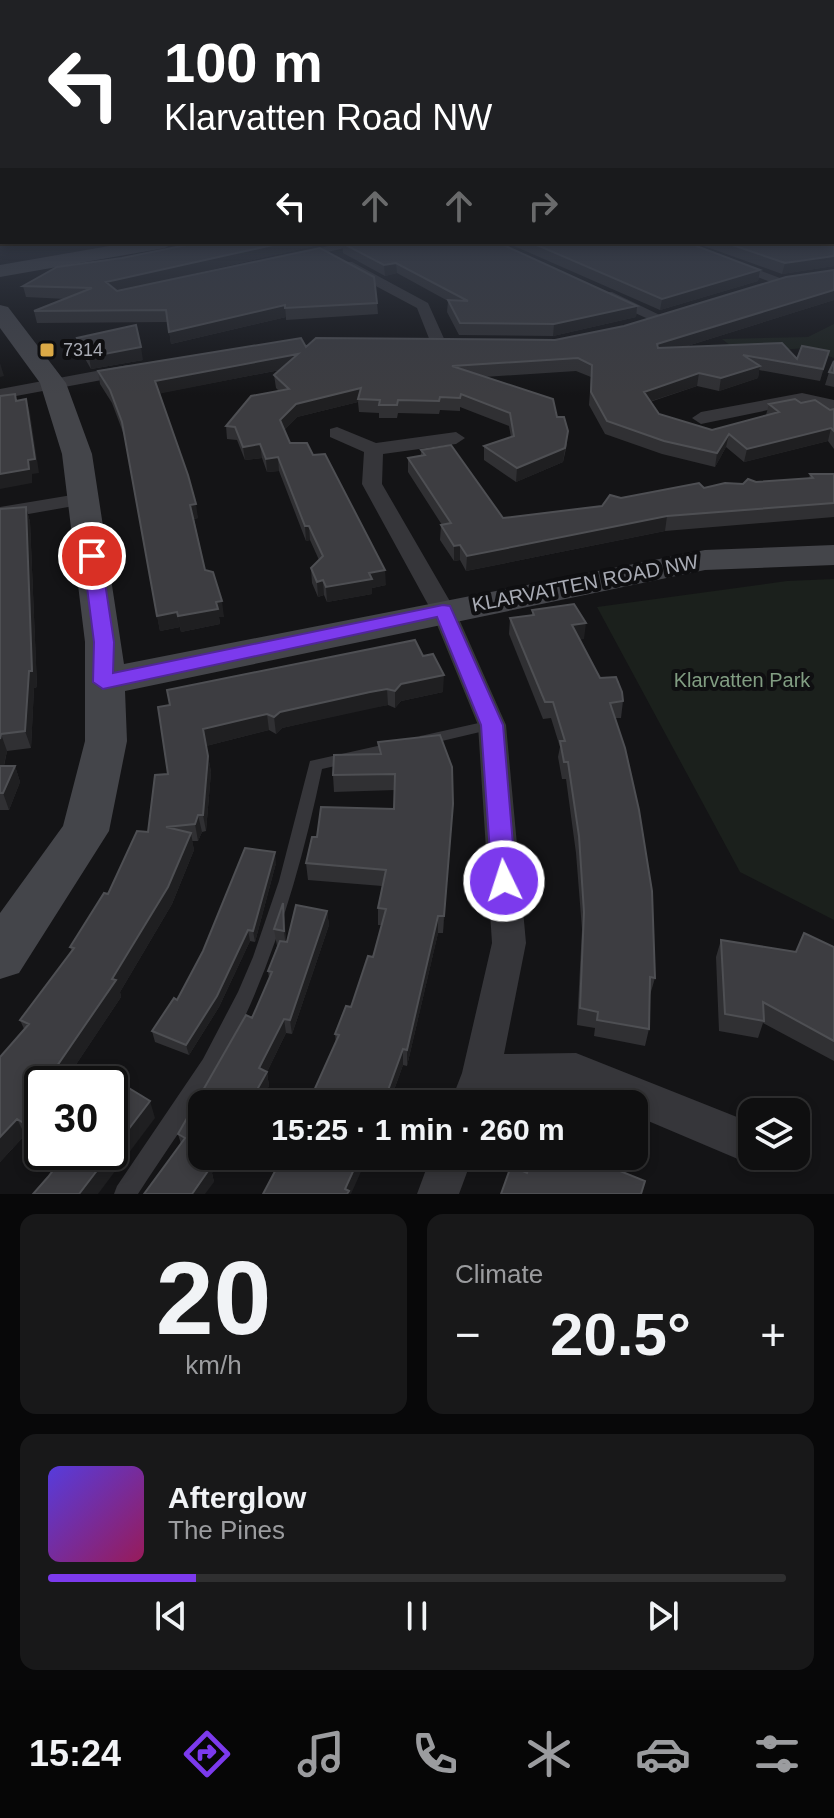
<!DOCTYPE html>
<html lang="en">
<head>
<meta charset="utf-8">
<style>
	body { margin:0; font-family:Arial,sans-serif; background:#181819; color:#f1f3f6; height:100vh; display:flex; flex-direction:column; font-size:30px; white-space:nowrap }
	* { box-sizing:border-box; margin:0 }
	p { font-size:26px; color:#9b9c9f }
	.icon { flex:none; width:44px; height:44px; fill:none; stroke:currentColor; stroke-width:2; stroke-linecap:round; stroke-linejoin:round }
	.map { position:relative; height:1194px; overflow:hidden }
	.panel { display:flex; flex-direction:column; gap:20px; padding:20px; background:#080809; flex:1 }
	.panel>* { flex:none }
	.guide { position:absolute; left:0px; top:0px; width:834px; height:244px; box-shadow:0 4px 12px #0003,0 0 0 2px #2f2f30; background:#202124; color:#fff; overflow:hidden }
	.fabs { position:absolute; left:738px; top:1098px; display:grid; gap:16px }
	.fabs a { display:grid; place-items:center; width:72px; height:72px; border-radius:16px; background:#0f0f10; box-shadow:0 4px 12px #0003,0 0 0 2px #2f2f30; font-size:40px }
	.speed { position:absolute; left:24px; top:1066px; display:flex; gap:16px; font-size:40px; font-weight:700; text-align:center }
	.speed>* { display:grid; place-content:center; width:104px; height:104px; border-radius:50%; background:#0f0f10; box-shadow:0 4px 12px #0003,0 0 0 2px #2f2f30; line-height:1 }
	.speed .limit { border:4px solid #111; border-radius:12px; background:#fff; color:#111 }
	.pin { position:absolute; display:grid; place-items:center; width:68px; height:68px; color:#fff; margin:-34px; border:4px solid #fff; border-radius:50%; box-shadow:0 2px 8px #0007 }
	.me { position:absolute; width:88px; margin:-44px; rotate:356deg; stroke-linejoin:round; filter:drop-shadow(0 0 6px #0008) }
	.turn { display:flex; align-items:center; gap:28px; height:168px; padding:0 32px; font-size:36px }
	.turn .icon { width:104px; height:104px; stroke-width:2.5 }
	.turn b { display:block; font-size:56px; line-height:68px }
	.lanes { display:flex; align-items:center; height:76px; padding:0 32px; background:#0003; justify-content:center; gap:40px; direction:ltr }
	.lanes .off { opacity:.35 }
	.big { font-size:60px; font-weight:600; line-height:1.1 }
	.panel .card { flex:1; display:flex; flex-direction:column; justify-content:center; gap:12px; min-width:0; padding:0 28px; border-radius:16px; background:#181819 }
	.panel .dial { align-items:center; gap:0 }
	.dial b { font-size:104px; line-height:1 }
	.song { display:flex; align-items:center; gap:24px }
	.cover { width:96px; height:96px; border-radius:12px; background:linear-gradient(135deg,hsl(250 70% 55%),hsl(330 70% 35%)) }
	.played { height:8px; border-radius:4px; background:linear-gradient(90deg,#7c3aed 20%,#2f2f30 20%) }
	.keys { display:flex; justify-content:space-around; direction:ltr }
	.heat { display:flex; justify-content:space-between; align-items:center; font-size:44px; direction:ltr }
	.panel .tiles { flex:1; display:grid; gap:20px; grid-template-columns:1fr 1fr }
	.card:last-child { grid-column:span 2 }
	.trip { position:absolute; left:188px; top:1090px; width:460px; height:80px; border-radius:16px; background:#0f0f10; box-shadow:0 4px 12px #0003,0 0 0 2px #2f2f30; font-weight:600; line-height:80px; text-align:center }
	.menu { display:flex; height:128px; justify-content:space-around; align-items:center; background:#060606; color:#9b9c9f }
	.menu .icon { width:56px; height:56px }
	.menu .current { color:#7c3aed }
	.menu b { font-size:36px; color:#f1f3f6 }
	.map>svg:first-child { display:block }
	.green { fill:#1b201c }
	.lines { fill:none; stroke-linecap:round; stroke-linejoin:round }
	.lane { fill:#36363a; fill-rule:evenodd }
	.street { fill:#36363a; fill-rule:evenodd }
	.secondary { fill:#44454a; fill-rule:evenodd }
	.wall { fill:#303033 }
	.shaded-wall { fill:#1f1f21 }
	.building { fill:#3d3d41; stroke:#4e4f53; stroke-width:2 }
	.route { fill:#7c3aed; stroke:#51269a; stroke-width:2 }
	.poi-dot { fill:#dba946; stroke:#0f0f11; stroke-width:3 }
	.labels { text-anchor:middle; stroke-width:8; stroke-linejoin:round; paint-order:stroke }
	.far-poi-label { font-size:18px; fill:#a8abb4; stroke:#0f0f11; text-anchor:start }
	.street-label { font-size:20px; fill:#a8abb4; stroke:#0f0f11 }
	.park-label { font-size:20px; fill:#819d82; stroke:#0f0f11 }
</style>
</head>
<body>
<div class="map">
<svg width="834" height="1194" viewBox="0 0 834 1194">
	<rect width="100%" height="100%" fill="#141416"/>
	<path class="green" d="M834,324V358L806,348L740,353L722,339L808,337Z
		M834,579V920L740,872L597,607L787,581Z"/>
	<g class="lines">
		<path class="lane" d="M492,720L497,722L499,725L497,728L425,745L420,744L418,740L420,736L425,735Z
			M391,743L396,744L398,748L396,752L322,769C300,874 270,976 218,1070C194,1113 164,1153 138,1194H114L117,1186L203,1059L238,992L253,957L279,881L310,761Z"/>
		<path class="street" d="M2,228V236L0,237V229Z
			M344,242H368L292,261L285,257Z
			M666,242H684L788,281L776,284Z
			M342,262H352L428,303L446,343L444,346H432L417,308L342,268Z
			M602,292H612L668,319L655,322L602,298Z
			M128,365L136,370L134,374L0,399V389Z
			M802,393L834,400V410L802,403L701,424L692,418L701,412Z
			M337,427L376,443L456,432L465,438L456,444L383,454L382,484L455,610L506,725L526,943L504,1054L576,1053L752,1123V1156L767,1159L752,1165L634,1115V1104H607L576,1091L494,1092L490,1104H450L462,1073L492,943L478,725L431,610L362,484L364,452L330,437V429Z
			M84,493L91,495L94,499L91,503L0,519V507Z
			M431,1156H473L459,1194H417Z"/>
		<path class="secondary" d="M132,242H175L165,248L0,277V265Z
			M0,305L8,307L66,383L92,454L124,664L705,550L834,545V565L705,570L125,691L127,741L109,831L19,973L0,979V913L63,826L85,741V642L62,454L40,383L0,328Z"/>
	</g>
	<path class="wall" d="M834,228V266L782,274L693,242H832Z
		M331,242L156,282L377,303L378,314L286,320V317L171,344L168,322L37,323L34,311L66,299L26,297L23,286Z
		M505,242H686L760,270L758,281L660,310Z
		M342,243L637,306L636,317L553,336L459,335L447,312L448,301L397,273L385,276L343,253Z
		M834,270V300L684,347L797,359L829,351L820,381L759,370L758,378L719,391L697,386L650,402L659,414L712,430L766,415L769,404L801,403L830,410L834,409V449L828,441L744,462L726,447L715,467L662,454L605,434L589,405L591,377L576,371L484,377L557,417L567,444L563,462L516,482L484,460V446L511,437L509,426L460,407V411L440,410L439,414L398,413L397,418H379V413L359,412L358,402L297,417L284,430L290,443L313,455L386,585L372,588V594L327,602L324,595L318,597L312,583L311,568L319,560L310,540L306,541L279,471L267,472L262,458L245,460L237,440L227,439L226,426L279,391L276,388L274,375L280,370L160,393L198,518L194,519L205,570L224,617H219L220,624L181,632L180,627L160,631L124,435L112,403L100,384L98,371L306,347L555,340L624,326Z
		M77,338L143,360L91,369L80,350Z
		M834,361V387L825,385L829,372Z
		M421,450L503,518L602,506L621,498L756,482L809,479L810,474H834V517L665,531L466,571L460,560L454,561L440,540L441,525H442L408,472V458L421,456Z
		M26,507L30,522L37,687L34,688L31,748L7,751L4,766H15L20,782L9,810H0V509Z
		M532,610L584,639H579L600,678L623,701L621,718H615L655,978L650,995L649,1029L645,1046L594,1036L595,1028L577,1025L582,929L576,853L566,779H562L558,757L560,747L551,718L543,719L509,634L510,618L532,615Z
		M423,656L443,692L401,701L395,708L388,705L370,708L282,728L276,734L269,730L206,746L211,772L206,831L202,832L198,841H192L194,850L172,904L120,992L121,997L67,1078L69,1084H42L30,1138L25,1135L0,1162V1057L24,1029L20,1020L72,951L70,947L108,894L148,832L168,774L158,707Z
		M378,742L452,821L443,933H438L407,1066L403,1065L389,1104H308L336,1043L335,1034L351,1007L373,957L382,925H378V908L382,886L308,880L306,863L317,837L394,809L395,790L334,792L333,775L379,754Z
		M276,863L255,942L250,941L219,1007L189,1055L155,1042L152,1031L177,1000Z
		M283,903L286,941L327,911L329,925L292,1034L286,1033L267,1072L269,1086L259,1104H202V1156H221L212,1173L214,1182L181,1144L178,1134L252,1018L269,978L268,971L277,946L274,929Z
		M721,940L796,952L834,947V1061L763,1023L758,1038L719,1031L716,957Z"/>
	<path class="shaded-wall" d="M286,242H331L108,293L106,282Z
		M834,256V266L782,274L785,263Z
		M396,263L397,273L385,276L384,265Z
		M760,270L758,281L660,310L662,299Z
		M834,290V300L655,356L657,344Z
		M285,305L286,317L171,344L169,332Z
		M637,306L636,317L553,336L554,324Z
		M141,347L143,360L91,369L89,357Z
		M298,354L299,366L158,394L155,381Z
		M0,363L4,376L0,377Z
		M760,366L758,378L719,391L721,378Z
		M699,373L697,386L642,404L644,392Z
		M361,388L358,402L297,417L281,433L280,420L296,404Z
		M26,399L30,412L39,473L32,474V483L0,489V474Z
		M831,428L828,441L744,462L747,449Z
		M568,431L563,462L516,482L517,468Z
		M729,434L726,447L715,467L717,453Z
		M260,444L262,458L245,460L243,447Z
		M278,457L279,471L267,472L266,459Z
		M196,504L198,518L192,519L190,505Z
		M26,507L30,522L37,687L34,688L31,748L25,731Z
		M667,516L665,531L466,571L467,556Z
		M305,526H309L310,540L306,541Z
		M460,545V560L454,561V546Z
		M385,570L386,585L372,588V594L327,602L326,587L369,573Z
		M323,580L324,595L318,597L317,582Z
		M222,601L224,617H219L220,624L181,632L178,616Z
		M177,612L180,627L160,631L157,616Z
		M586,623L584,639L570,641L572,625Z
		M444,675L443,692L401,701L395,708V691L401,684Z
		M387,689L388,705L282,728L276,734L274,717L280,712Z
		M267,714L269,730L206,746L203,729Z
		M1,734L7,751L0,782V739Z
		M208,756L211,772L206,831L203,815Z
		M15,766L20,782L9,810L3,793Z
		M453,804L452,821L443,933L444,916Z
		M198,815L202,832L198,841L195,824Z
		M191,833L194,850L172,904L120,992L121,997L67,1078L69,1084H53L57,1066L112,979Z
		M275,852L276,863L255,942L253,931Z
		M283,903L285,920L286,948L284,931Z
		M327,911L329,925L292,1034L290,1020Z
		M438,916V933L407,1066V1050Z
		M248,930L250,941L219,1007L189,1055L186,1045Z
		M284,1019L286,1033L267,1072L269,1086L259,1104H249L259,1068Z
		M403,1049V1065L389,1104H383Z
		M42,1097V1123L30,1138L22,1122Z
		M150,1101L155,1118L98,1194H79Z
		M17,1119L25,1135L0,1162V1137Z
		M210,1156H221L212,1173L214,1182L205,1194H192Z
		M360,1156H368L351,1194H346L345,1189Z"/>
	<path class="building" d="M832,228H834V256L785,263L724,242H832Z
		M201,242H286L106,282L117,291L320,248L374,277L377,303L285,308V305L169,332L166,310L34,311L92,288L23,286L57,267L122,258Z
		M344,242H497L637,306L554,324L460,323L448,300L468,301L396,263L384,265L342,243Z
		M530,242H686L760,270L662,299Z
		M834,270V290L657,344L658,348L782,343L797,359L802,346L829,351L823,369L743,355L760,366L721,378L699,373L644,392L659,414L712,430L779,412L769,404L795,399L801,403L815,400L830,410L834,409V431L831,428L747,449L729,434L717,453L664,441L607,421L591,392L592,365L578,358L452,366L553,399L557,417H564L568,431L565,448L517,468L484,446L514,436L510,413L461,394L460,398L440,397L439,401L398,400L397,405H379L380,400L358,399L361,388L296,404L280,420L290,443H307L313,455L325,454L385,570L369,573L372,579L326,587L323,580L317,582L311,568L323,556L309,526H305L278,457L266,459L260,444L243,447L235,427L226,426L251,396L289,389L274,375L298,354L155,381L188,475L196,504L190,505L205,570L213,572L222,601L216,602L218,609L178,616L177,612L157,616L122,422L110,390L98,371L301,338L306,347L316,338L555,340L624,326L786,277Z
		M136,325L141,347L89,357L77,338Z
		M834,361V373L829,372Z
		M15,394L16,401L26,399L35,459L28,460L29,469L0,474V396Z
		M451,445L503,518L602,506L610,495L621,498L699,483L704,488L725,483L743,484L748,479L756,482L813,478L810,474H834V503L667,516L467,556L460,545L454,546L441,525L451,523L408,458L425,455L421,450Z
		M26,507L32,671H29L25,731L1,734L0,739V509Z
		M574,604L586,623L572,625L600,678L616,677L622,692L623,701L610,703L625,748L639,810L652,891L655,978L650,977L649,1029L597,1020L598,1012L580,1008L584,912L579,836L568,762H564L560,741H565L553,702H545L510,618L534,615L532,610Z
		M415,640L423,656L433,654L444,675L401,684L395,691L387,689L370,692L280,712L274,717L267,714L203,729L208,756L203,815H198L195,824L166,827L191,833L168,887L112,979L116,980L57,1066L64,1070L53,1084H42V1097L22,1122L17,1119L0,1137V1057L29,1024L20,1020L74,948L70,947L104,893L108,894L137,831L148,832L155,775L168,774L158,707L170,705L167,690Z
		M440,735L452,767L453,804L444,916H438L407,1050L403,1049L383,1104H308L339,1035L335,1034L346,1006L351,1007L368,956L373,957L386,909L378,908L386,870L306,863L312,837H317L321,807L394,809L395,774L333,775L334,755L381,754L378,742Z
		M0,766H15L3,793H0Z
		M245,848L275,852L253,931L248,930L217,996L186,1045L152,1031L174,998L177,1000L203,951Z
		M283,903L284,931L274,929Z
		M296,905L327,911L290,1020L284,1019L259,1068L267,1072L249,1104H202V1156H210L205,1165L210,1168L192,1194H144L185,1138L178,1134L246,1015L252,1018L272,972L268,971L280,941L287,942Z
		M804,933L834,947V1041L763,1002L764,1021L725,1014L721,940L796,952Z
		M119,1082L150,1101L79,1194H33L48,1177L67,1152H110V1094Z
		M283,1156H360L345,1189L349,1191L347,1194H263Z
		M533,1156H583L645,1181L641,1194H501L511,1166L527,1173Z"/>
	<linearGradient id="sky" x2="0" y2="1"><stop stop-color="#0b0b0c"/><stop offset="0.58" stop-color="#343a47"/><stop offset="1" stop-color="#343a47" stop-opacity="0"/></linearGradient>
	<rect width="834" height="395" fill="url(#sky)"/>
	<path class="route" d="M92,551L101,556L114,642L113,673L443,605L450,606L503,725L516,881L513,888L504,891L495,888L492,881L481,725L437,617L103,689L93,682L94,642L83,556Z"/>
	<rect class="poi-dot" x="39" y="342" width="16" height="16" rx="4"/>
	<g class="labels">
		<g class="far-poi-label">
			<text x="63" y="356">7314</text>
		</g>
		<g class="street-label">
			<text transform="translate(585 583) rotate(-11)" y="7">KLARVATTEN ROAD NW</text>
		</g>
		<g class="park-label">
			<text x="742" y="687">Klarvatten Park</text>
		</g>
	</g>
</svg>
<div class="fabs">
<a><svg class="icon" aria-label="layers" viewBox="0 0 24 24"><path d="M12 4l9 5-9 5-9-5zM3 14l9 5 9-5"/></svg></a>
</div>
<div class="speed"><div class="limit">30</div></div>
<div class="pin" style="left:92px;top:556px;background:#d93025"><svg class="icon" aria-label="arrive" viewBox="0 0 24 24"><path d="M6 21V4h12l-3 4 3 4H6"/></svg></div>
<svg class="me" style="left:504px;top:881px" viewBox="-20 -20 40 40"><circle r="17" fill="#7c3aed" stroke="#fff" stroke-width="3"/><path d="M0-11L8 9 0 5-8 9z" fill="#fff"/></svg>
<div class="trip">15:25 · 1 min · 260 m</div>
<div class="guide">
<div class="turn"><svg class="icon" aria-label="left" viewBox="0 0 24 24"><path d="M17 20v-9H6M10 6l-5 5 5 5"/></svg><div><b>100 m</b>Klarvatten Road NW</div></div>
<div class="lanes"><svg class="icon" aria-label="left" viewBox="0 0 24 24"><path d="M17 20v-9H6M10 6l-5 5 5 5"/></svg><svg class="icon off" aria-label="ahead" viewBox="0 0 24 24"><path d="M12 20V5M6 11l6-6 6 6"/></svg><svg class="icon off" aria-label="ahead" viewBox="0 0 24 24"><path d="M12 20V5M6 11l6-6 6 6"/></svg><svg class="icon off" aria-label="right" viewBox="0 0 24 24"><path d="M7 20v-9h11M14 6l5 5-5 5"/></svg></div>
</div>
</div>
<section class="panel">
<div class="tiles">
<div class="card dial"><b>20</b><p>km/h</p></div>
<div class="card"><p>Climate</p>
<div class="heat"><a>−</a><b class="big">20.5°</b><a>+</a></div>
</div>
<div class="card">
<div class="song"><i class="cover"></i><div><b>Afterglow</b><p>The Pines</p></div></div>
<div class="played"></div>
<div class="keys"><svg class="icon" aria-label="previous" viewBox="0 0 24 24"><path d="M18 5L8 12l10 7zM5 5v14"/></svg><svg class="icon" aria-label="pause" viewBox="0 0 24 24"><path d="M8 5v14M16 5v14"/></svg><svg class="icon" aria-label="next" viewBox="0 0 24 24"><path d="M6 5l10 7-10 7zM19 5v14"/></svg></div>
</div>
</div>
</section>
<nav class="menu">
<b>15:24</b>
<svg class="icon current" aria-label="directions" viewBox="0 0 24 24"><path d="M12 3l9 9-9 9-9-9zM9 14v-3h6M13 9l2 2-2 2"/></svg>
<svg class="icon" aria-label="music" viewBox="0 0 24 24"><path d="M9 18V5l10-2v13"/><circle cx="6" cy="18" r="3"/><circle cx="16" cy="16" r="3"/></svg>
<svg class="icon" aria-label="phone" viewBox="0 0 24 24"><path d="M5 4h4l2 5-3 2q2 4 5 5l2-3 5 2v4C11 20 4 13 5 4z"/></svg>
<svg class="icon" aria-label="climate" viewBox="0 0 24 24"><path d="M12 3v18M4 7l16 10M4 17L20 7"/></svg>
<svg class="icon" aria-label="car" viewBox="0 0 24 24"><path d="M5 17H2v-5l4-1 3-4h7l3 4 3 1v5h-3M9 17h6M6 11h13"/><circle cx="7" cy="17" r="2"/><circle cx="17" cy="17" r="2"/></svg>
<svg class="icon" aria-label="filters" viewBox="0 0 24 24"><path d="M4 7h16M4 17h16"/><circle cx="9" cy="7" r="2"/><circle cx="15" cy="17" r="2"/></svg>
</nav>
</body>
</html>
